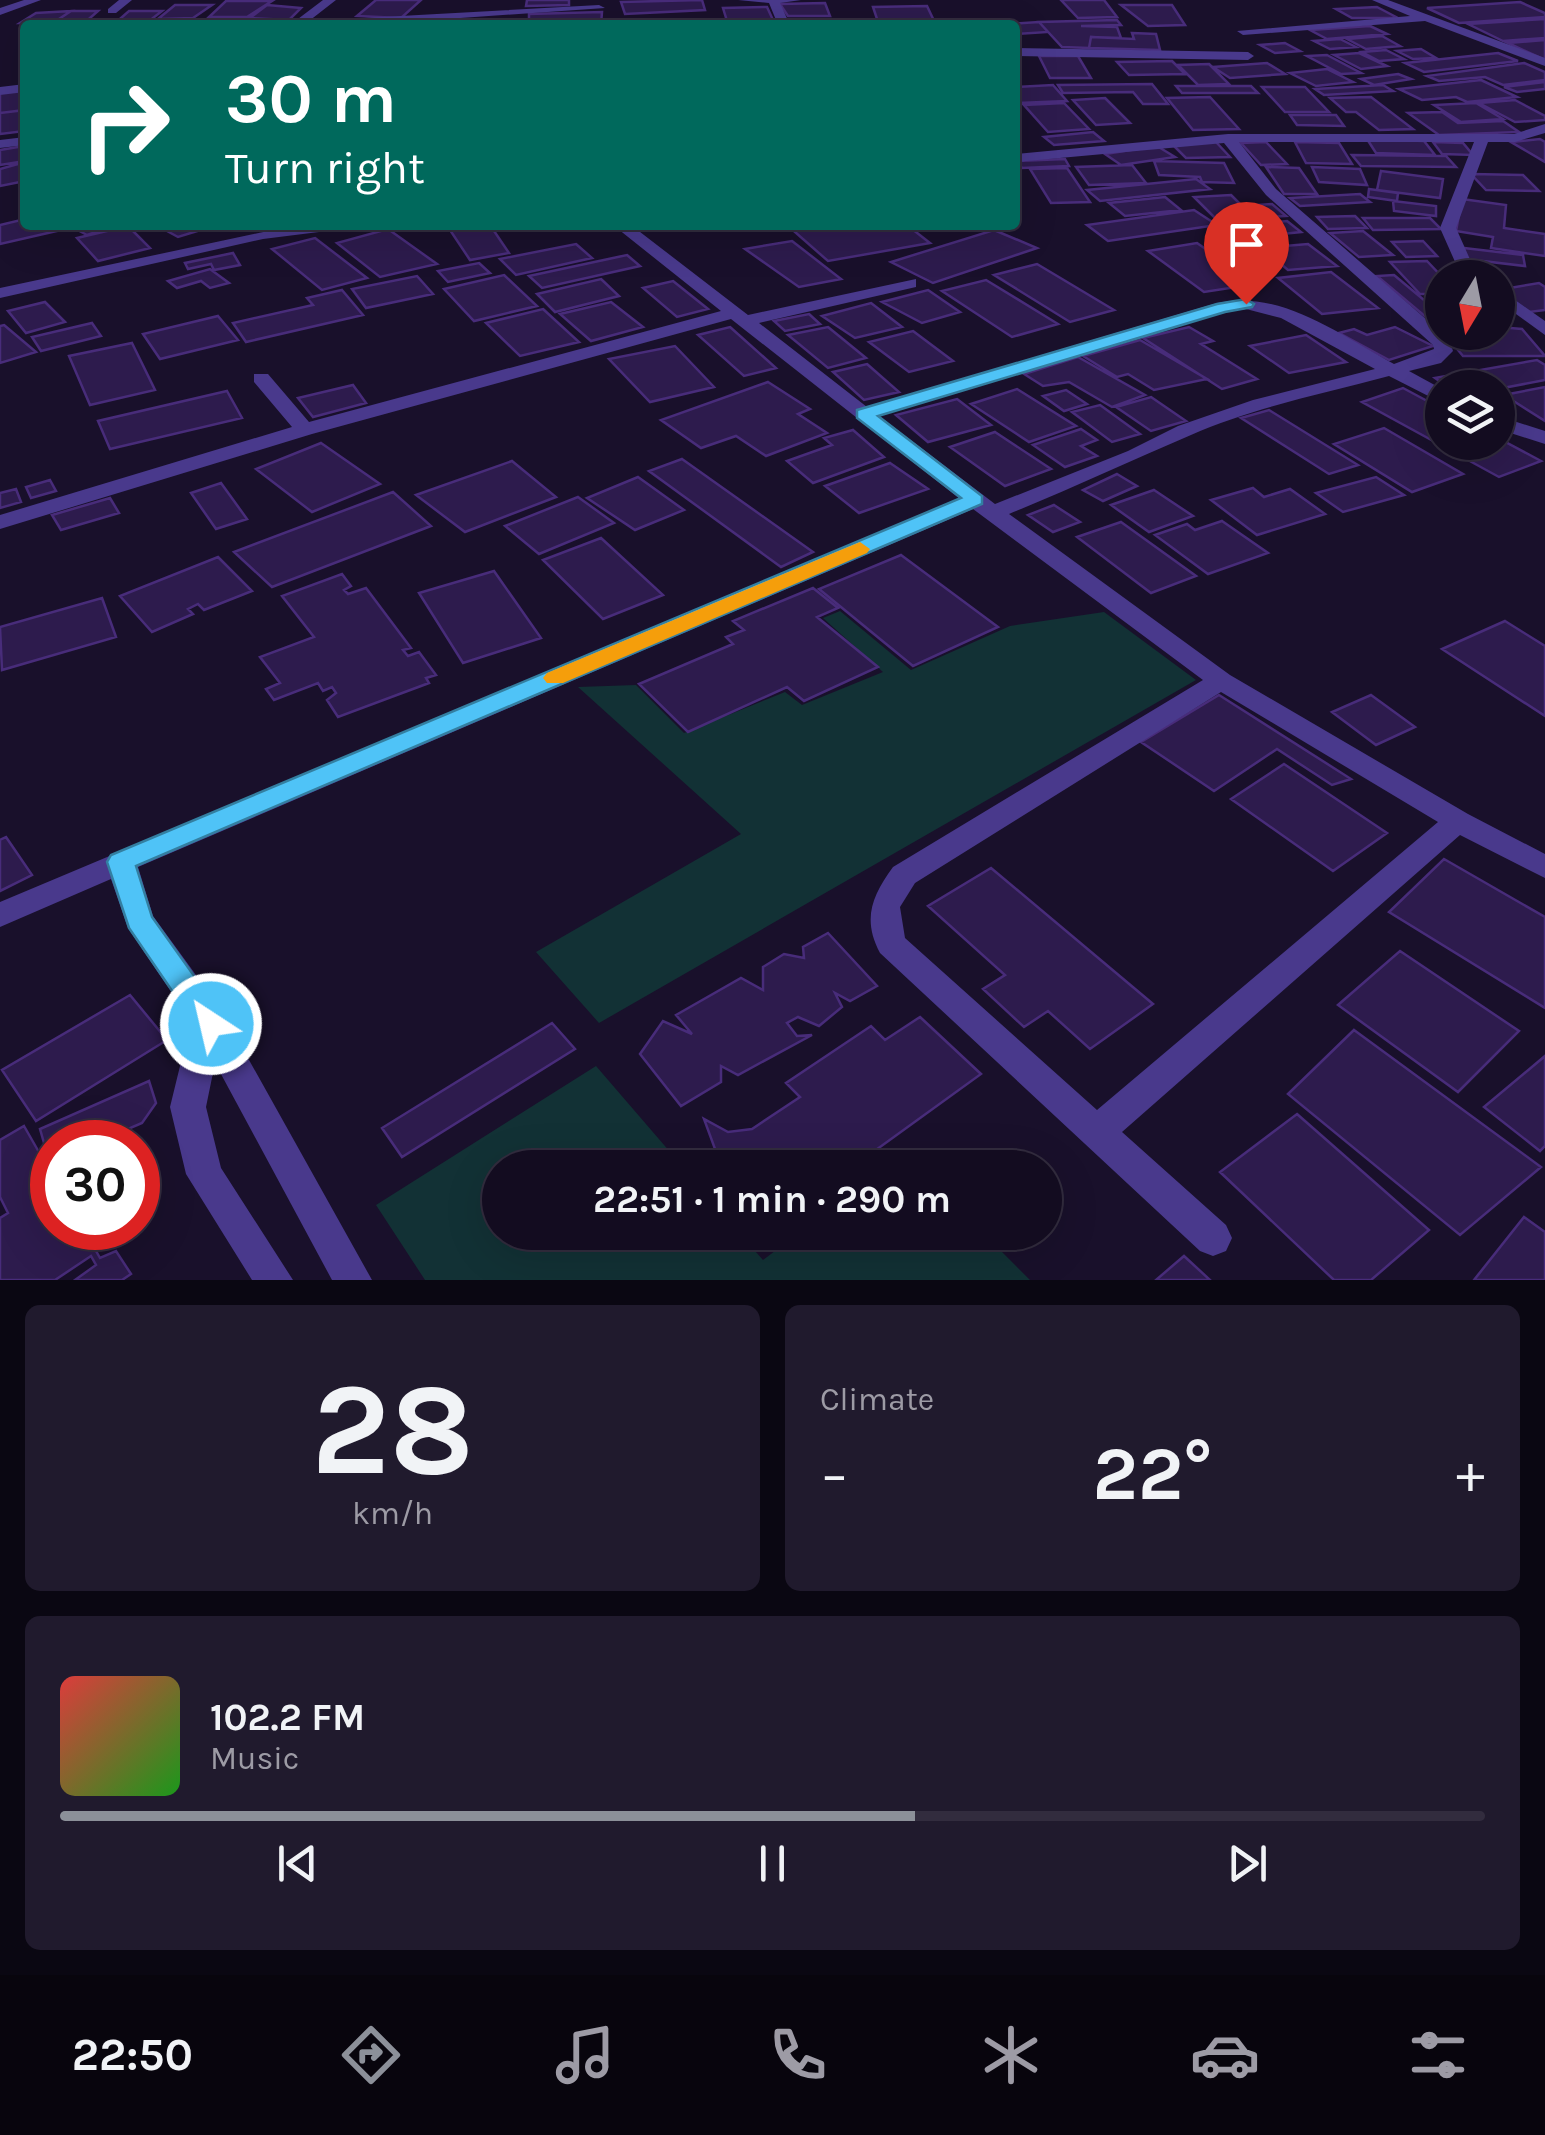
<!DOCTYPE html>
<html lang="en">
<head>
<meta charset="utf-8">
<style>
	body { margin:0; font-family:Karla,sans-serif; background:#201a2d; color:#f1f3f6; height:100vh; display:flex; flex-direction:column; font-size:38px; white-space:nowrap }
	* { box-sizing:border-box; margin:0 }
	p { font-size:32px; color:#9d9ba5 }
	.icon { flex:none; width:55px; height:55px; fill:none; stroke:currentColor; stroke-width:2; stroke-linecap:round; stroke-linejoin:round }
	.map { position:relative; height:1280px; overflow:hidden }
	.side { display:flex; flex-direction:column; gap:25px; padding:25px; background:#0a0712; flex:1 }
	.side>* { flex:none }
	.banner { position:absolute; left:20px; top:20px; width:1000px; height:210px; border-radius:10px; box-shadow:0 10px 40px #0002,0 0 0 2px #322c3e; background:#00695c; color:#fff; overflow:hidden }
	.needle { width:65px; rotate:190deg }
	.controls { position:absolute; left:1425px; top:260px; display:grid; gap:20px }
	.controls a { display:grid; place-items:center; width:90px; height:90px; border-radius:50%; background:#130c20; box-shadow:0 10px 40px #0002,0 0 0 2px #322c3e; font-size:50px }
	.speed { position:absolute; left:30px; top:1120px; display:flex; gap:20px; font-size:50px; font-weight:700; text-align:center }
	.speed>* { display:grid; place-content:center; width:130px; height:130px; border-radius:50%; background:#130c20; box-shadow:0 10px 40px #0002,0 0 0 2px #322c3e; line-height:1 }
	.speed .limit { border:15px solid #d22; background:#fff; color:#111 }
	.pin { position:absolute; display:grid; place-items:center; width:85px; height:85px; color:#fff; margin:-102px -42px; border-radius:50% 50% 50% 0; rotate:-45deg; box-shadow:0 0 10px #0007 }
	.pin .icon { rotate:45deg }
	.me { position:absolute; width:110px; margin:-55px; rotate:325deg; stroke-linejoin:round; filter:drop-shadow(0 0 8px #0008) }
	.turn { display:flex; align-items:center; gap:35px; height:210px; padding:0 40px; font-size:45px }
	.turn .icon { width:130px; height:130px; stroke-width:2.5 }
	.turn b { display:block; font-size:70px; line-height:85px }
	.big { font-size:75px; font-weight:700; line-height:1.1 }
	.side .card { flex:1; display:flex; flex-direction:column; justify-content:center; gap:15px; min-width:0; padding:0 35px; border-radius:15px; background:#201a2d }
	.side .dial { align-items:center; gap:0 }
	.dial b { font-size:130px; line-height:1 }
	.song { display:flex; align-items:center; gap:30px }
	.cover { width:120px; height:120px; border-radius:15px; background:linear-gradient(135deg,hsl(0 70% 55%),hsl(120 70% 35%)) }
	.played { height:10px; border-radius:5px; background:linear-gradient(90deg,#8c9099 60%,#322c3e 60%) }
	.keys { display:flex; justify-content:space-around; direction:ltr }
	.heat { display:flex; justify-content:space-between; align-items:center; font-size:55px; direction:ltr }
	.side .tiles { flex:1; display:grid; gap:25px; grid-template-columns:1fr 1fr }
	.card:last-child { grid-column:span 2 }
	.trip { position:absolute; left:482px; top:1150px; width:580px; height:100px; border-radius:50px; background:#130c20; box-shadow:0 10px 40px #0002,0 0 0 2px #322c3e; font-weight:700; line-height:100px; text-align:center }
	.tab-bar { display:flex; height:160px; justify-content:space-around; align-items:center; background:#08050d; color:#9d9ba5 }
	.tab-bar .icon { width:70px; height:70px }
	.tab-bar .current { color:#8c9099 }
	.tab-bar b { font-size:45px; color:#f1f3f6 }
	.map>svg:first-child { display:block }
	.green { fill:#123135 }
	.building { fill:#2d1b4d; stroke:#482c7a; stroke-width:2.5 }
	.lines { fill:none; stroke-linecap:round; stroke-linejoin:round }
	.minor { fill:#49398c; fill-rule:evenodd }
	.route { fill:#4fc3f7; stroke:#337fa1; stroke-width:2.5 }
	.slow { fill:#f59e0b }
</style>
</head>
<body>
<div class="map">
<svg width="1545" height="1280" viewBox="0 0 1545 1280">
	<rect width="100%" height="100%" fill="#19102b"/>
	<path class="green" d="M840,611L911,670L1010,626L1104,612L1196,680L599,1023L536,952L741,834L578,687L636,685L684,733L785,692L802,705L883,672L823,618Z
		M596,1066L683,1167L500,1168V1232L739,1233L763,1260L799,1233H919L943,1247L996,1246L1030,1280H425L376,1205Z"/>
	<path class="building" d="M376,0H421L401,18L357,16Z
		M527,0H569V5L526,6Z
		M702,0L705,10L625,14L621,2Z
		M1061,0H1104L1117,17L1078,18Z
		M226,1H272L247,17H209Z
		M1520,2L1545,13V17L1459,23L1427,8Z
		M825,3L830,16H788L780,4Z
		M175,5H212L193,18L158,19Z
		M267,5L301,8L289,20L250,18Z
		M1121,5H1172L1185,25L1148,26Z
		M927,6L936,25H879L873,7Z
		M767,7L773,20L727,21L723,8Z
		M1377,7L1398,18H1352L1336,9Z
		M71,11H98L82,25H50Z
		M71,11L53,23H20L36,13Z
		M129,11H162L144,25H113Z
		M602,12L601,25H529V14Z
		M1545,19V38L1503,41L1468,24Z
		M232,20L287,22L229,25Z
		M1117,20L1121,25L1081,26L1117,27L1121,38L1091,37L1089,48L1062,47L1039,22Z
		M1039,22L1048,32L1015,34V25H994Z
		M1370,26L1387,34L1327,39L1310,30Z
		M1132,33L1156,34L1160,50L1089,48L1091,37L1134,39Z
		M1382,36L1400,46L1366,49L1347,39Z
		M1340,39L1356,47L1330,49L1314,41Z
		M1545,40V60L1508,43Z
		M1285,43L1300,51L1275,53L1260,45Z
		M1421,49L1436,58L1413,59L1397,51Z
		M1386,50L1404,59L1379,61L1362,52Z
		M1359,53L1387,66L1361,69L1334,55Z
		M1498,53L1518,61L1424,72L1405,63Z
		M1327,55L1361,73L1341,74L1307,56Z
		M1039,56H1078L1091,78H1050Z
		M1172,61L1185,74L1129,75L1117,62Z
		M1267,63L1285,74L1230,78L1213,67Z
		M1524,63L1545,72V80L1503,85L1485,77L1439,81L1427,76Z
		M1209,64L1229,84L1198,85L1178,65Z
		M1327,69L1353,82L1316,86L1290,73Z
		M1398,74L1411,79L1374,85L1361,79Z
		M1481,80L1517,97L1467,102L1456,97L1422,100L1399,89Z
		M1545,82V89L1517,92L1504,87Z
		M1152,84L1168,104H1143L1133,92L1063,93L1058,85Z
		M1053,85L1067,101L1018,103L1015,100V87Z
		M1383,85L1393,91L1324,95L1315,89Z
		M1176,86H1251L1258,93H1182Z
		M1262,87H1305L1329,112H1285Z
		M25,90V110L0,113V91Z
		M1210,97L1239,129L1193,130L1167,98Z
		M1371,97L1413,129L1379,130L1356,112H1346L1330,98Z
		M1105,98L1130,123L1096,125L1073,100Z
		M1515,100L1545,116V120L1515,122L1479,103Z
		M1064,103L1089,129L1048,132L1024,105Z
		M1476,103L1503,119L1461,122L1434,105Z
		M25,110V131L0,134V113Z
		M1442,112L1458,123L1503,121L1519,132L1439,135L1408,113Z
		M1290,115H1336L1344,126L1297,125Z
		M1093,132L1104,141L1054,145L1044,137Z
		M1367,139L1424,141L1435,155L1376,153Z
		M1540,139L1545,142V162L1511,142Z
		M1215,141L1230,157L1186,158L1171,143Z
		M1266,142L1287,164L1261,165L1241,143Z
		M1295,142L1339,143L1352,164L1306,163Z
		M1433,142L1463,143L1473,155L1442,154Z
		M24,146L25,161L0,165V150Z
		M1157,146L1175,157L1121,165L1105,154Z
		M1352,155L1446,156L1456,167L1361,166Z
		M1065,159L1069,166L1022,168L1017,161Z
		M1154,161L1224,163L1234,183L1202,182L1200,177L1159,175Z
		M25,162V181L0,186V169Z
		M1132,165L1146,183L1089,185L1076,167Z
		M1266,167L1299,168L1317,194H1284Z
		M1312,167L1360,169L1367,185L1319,182Z
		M1067,168L1090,202L1051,203L1030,169Z
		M1381,171L1443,179L1440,198L1377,190Z
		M1471,174L1523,175L1539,191L1486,190Z
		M1196,179L1210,189L1100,201L1087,190Z
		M1369,189L1398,193L1397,201L1368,197Z
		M1360,194L1370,202L1300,206L1290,198Z
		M1231,195L1242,206L1272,204L1286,216L1217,220L1194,197Z
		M1165,197L1181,210L1125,216L1109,203Z
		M1462,199L1506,205L1504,228L1545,234V256L1491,248L1493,237L1456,231Z
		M1393,201L1436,206V216L1394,211Z
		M1194,210L1217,225L1108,241L1087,225Z
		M1355,216L1367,228L1328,229L1317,217Z
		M1363,218H1430L1441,229L1373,230Z
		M25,219V225H56L61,230L0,244V225Z
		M1287,221L1301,232L1233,239L1220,228Z
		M68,225H117L87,235Z
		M156,225H217L178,237Z
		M464,225H490L509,253L470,260L448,227Z
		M787,225H907L930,243L828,261Z
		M128,226L150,248L98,261L77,238Z
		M388,229L437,264L380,277L337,243Z
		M994,230L1037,248L933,283L891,262Z
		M1363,231L1393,255L1359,257L1330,233Z
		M315,238L367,278L322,290L272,249Z
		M792,241L841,279L799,287L745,249Z
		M1423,241L1437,256L1406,257L1392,242Z
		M1197,243L1256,284L1204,292L1148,251Z
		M576,244L592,258L516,275L500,259Z
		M1308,244L1337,266L1288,270L1262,248Z
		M1464,248L1523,255L1525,266L1466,259Z
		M233,253L240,265L214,270L211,264L188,269L185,263Z
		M627,255L640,266L542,288L529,276Z
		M1427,261L1443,278L1442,294H1420L1390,262Z
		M479,263L490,273L448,282L438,271Z
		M1037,264L1114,310L1070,322L994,275Z
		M210,269L229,283L210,288L201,281L177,288L168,281Z
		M1331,272L1378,308L1322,314L1278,278Z
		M504,275L537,306L474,321L444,289Z
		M1394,275L1442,315V322L1433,323L1377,276Z
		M417,276L433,294L366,308L352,289Z
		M601,279L619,296L555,312L537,294Z
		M986,280L1058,324L1012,337L942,291Z
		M673,281L708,309L677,317L643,288Z
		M1539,283L1545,287V310L1529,312L1498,290Z
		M342,290L363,315L246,342L233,323L313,305L307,298Z
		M928,290L960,312L922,323L882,302Z
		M45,302L65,322L26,333L8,311Z
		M611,302L643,327L591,341L560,314Z
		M871,303L902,327L855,338L822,316Z
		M543,309L579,342L520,356L486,323Z
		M809,314L820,324L785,331L774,321Z
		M218,316L238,340L160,359L143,334Z
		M92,323L101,336L41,351L32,337Z
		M4,325L36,352L0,363V326Z
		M730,327L776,368L744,376L698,335Z
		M828,327L866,358L828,368L788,335Z
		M1189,327L1213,341L1201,344L1257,379L1222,389L1143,338Z
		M1395,327L1433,346L1389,360L1339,333L1354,329L1367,335Z
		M1498,327L1522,329L1545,356H1463L1444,333L1498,332Z
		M913,331L953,361L909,372L869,342Z
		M1306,335L1346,362L1289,373L1250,346Z
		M1140,340L1207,379L1154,390L1128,374L1117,377L1083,356Z
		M132,343L155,390L90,405L69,356Z
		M675,346L714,387L650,402L609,359Z
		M1078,357L1145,395L1112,407L1069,382L1043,386L1024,374Z
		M1537,360L1545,365V380L1498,389L1449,388L1435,378Z
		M867,364L899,392L864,400L833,372Z
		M768,382L810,409L798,414L827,433L766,456L736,436L701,448L661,420Z
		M353,385L366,403L313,417L298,398Z
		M1545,387V421L1504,395Z
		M1403,388L1442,409V442H1498V438L1541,461L1499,477L1362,402Z
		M1017,389L1076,426L1029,442L971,404Z
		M1066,390L1087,404L1064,411L1043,396Z
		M227,391L242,418L110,449L98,421Z
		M1151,397L1186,421L1151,431L1116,407Z
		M957,399L991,425L928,442L896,415Z
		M1100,405L1140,434L1112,442L1072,412Z
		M1269,410L1358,465L1329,474L1241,418Z
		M1384,428L1463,474L1412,492L1334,444Z
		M1081,429L1097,440L1081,446L1097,456L1065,467L1033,445Z
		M853,430L884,457L813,483L787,461L832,445L824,438Z
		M995,432L1051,469L1005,486L950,447Z
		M321,443L380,484L312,512L256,469Z
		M682,459L813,552L781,567L649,471Z
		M512,461L556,497L465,532L416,495Z
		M890,463L928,489L859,513L825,486Z
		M1117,474L1137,486L1103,501L1083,490Z
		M638,477L684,510L635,530L587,498Z
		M1376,477L1404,495L1343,512L1316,493Z
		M50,480L56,491L31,498L26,487Z
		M221,483L247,519L216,529L191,493Z
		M1253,488L1264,497L1290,489L1325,514L1257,535L1211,500Z
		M16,489L21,502L0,508V493Z
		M1154,490L1193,516L1149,532L1111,505Z
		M393,492L431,526L272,587L234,552Z
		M578,497L614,523L539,554L505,526Z
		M110,498L119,513L61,530L52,515Z
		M1054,505L1080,522L1053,532L1028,515Z
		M1222,521L1268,553L1208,574L1155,535L1187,524L1195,530Z
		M1121,522L1196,576L1151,593L1077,537Z
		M601,538L663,595L603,619L543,560Z
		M901,555L998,627L913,666L819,589Z
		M218,557L252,591L204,610L198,604L188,609L193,614L152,632L120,596Z
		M494,571L541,638L463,663L419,593Z
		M342,574L351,586L344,590L348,594L366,588L411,648L403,650L408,656L419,652L436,675L426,678L429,683L338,717L327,700L336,693L332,687L323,691L318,683L274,700L266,689L280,683L260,657L314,637L282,596Z
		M813,588L838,608L817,617L878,667L804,701L787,687L688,732L639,684L733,644L726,637L744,630L733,621Z
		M102,598L116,637L2,670L0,627Z
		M1505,621L1545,646V716L1442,649Z
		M1219,695L1351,779L1332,785L1277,749L1214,791L1141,742Z
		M1371,695L1415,727L1376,745L1332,712Z
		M1284,764L1387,833L1333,871L1231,799Z
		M6,837L32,875L0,891V840Z
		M1444,859L1545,917V1008L1389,912Z
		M991,868L1153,1004L1090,1049L1048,1011L1024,1027L983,989L1005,975L928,906Z
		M828,933L877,986L850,1001L835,993L842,1007L819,1026L798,1017L787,1023L797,1036L812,1035L738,1075L721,1066V1082L681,1106L640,1054L663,1021L692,1034L676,1015L741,978L763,990V967L784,954L804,958L803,947Z
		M1400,951L1519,1031L1458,1092L1338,1005Z
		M130,995L167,1040L36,1121L2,1070Z
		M920,1017L981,1074L851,1168H722L704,1119L728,1132L752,1129L800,1097L786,1083L871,1026L885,1040Z
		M552,1023L575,1049L402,1157L382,1128Z
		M1354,1030L1541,1167L1460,1235L1288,1094Z
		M1545,1056V1146L1540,1151L1484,1107Z
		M149,1081L156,1103L142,1123L98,1142H52L50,1164L40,1129Z
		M1297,1114L1429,1230L1371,1280H1334L1220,1172Z
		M24,1126L52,1175V1228H83L100,1258L116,1251L131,1274L122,1280H75L96,1265L91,1256L55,1280H0V1218L8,1213L0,1197V1140Z
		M1524,1217L1545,1232V1280H1474Z
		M1184,1256L1210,1280H1156Z"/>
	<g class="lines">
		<path class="minor" d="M24,0H41L0,15V8Z
			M119,0H132L116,13H108V9Z
			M323,0H336L309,21L599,5L605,8L361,25H290Z
			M738,0H801L780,3L790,25H778L769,3Z
			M1372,0H1388L1545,58V66L1425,21L1243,35L1237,31L1410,16Z
			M1015,48L1248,52L1254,56L1248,60L1015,56Z
			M25,84V92L0,95V87Z
			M1545,124V133L1515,142H1488L1456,228L1473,266L1486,278H1467L1460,273L1440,228L1474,142H1239L1276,189L1449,339L1453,351L1441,363L1409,371L1442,389V403L1389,376C1323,394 1254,407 1191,435C1130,461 1070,489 1009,514L1230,675L1468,814L1545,854V878L1460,835L1122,1132L1226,1225L1232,1238L1226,1251L1213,1256L1200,1251L880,953C862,919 872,896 893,867L1203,680L973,509L138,867L153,916L220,1008L372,1280H332L215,1063L206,1107L221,1168L293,1280H252L186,1174L170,1107L191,1021L128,928L111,879L0,927V902L960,499L731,319L312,434L0,529V515L292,427L254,382V374H268L309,422L721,311L613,225H631L748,315L916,279V287L759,323L867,407L1217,303C1280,289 1340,335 1394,364L1434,349L1433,345L1266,195L1224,143L1015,162V154L1228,134H1514ZM1246,309L1281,318L1375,369L1253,400L1178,426L1128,451L995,504L879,416L1225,312ZM1221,692L1438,822L1097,1110L905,938L900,907L915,883Z
			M25,137V145L0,148V140Z
			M296,225H343L335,230L263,239L0,298V288Z
			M1498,288L1545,321V335L1498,301Z
			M1498,416L1545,431V444L1498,429Z"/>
	</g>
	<path class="route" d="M1246,299L1254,304L1252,307L1225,312L878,416L982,496V504L136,866L152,917L222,1015L226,1024L222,1033L211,1036L201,1033L129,928L107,862L111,855L961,498L857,418V410L1217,304Z"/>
	<path class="slow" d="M860,542L870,549L867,553L563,683H547L543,678L547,673Z"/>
</svg>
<div class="controls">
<a><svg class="needle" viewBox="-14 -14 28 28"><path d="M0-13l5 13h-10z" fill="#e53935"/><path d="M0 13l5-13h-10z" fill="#9d9ba5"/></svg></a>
<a><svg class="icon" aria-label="layers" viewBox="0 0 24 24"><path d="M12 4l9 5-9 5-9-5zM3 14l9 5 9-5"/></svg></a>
</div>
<div class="speed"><div class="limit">30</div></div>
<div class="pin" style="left:1246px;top:304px;background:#d93025"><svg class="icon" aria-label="arrive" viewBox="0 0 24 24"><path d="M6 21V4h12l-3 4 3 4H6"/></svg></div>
<svg class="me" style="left:211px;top:1024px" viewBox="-20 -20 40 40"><circle r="17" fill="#4fc3f7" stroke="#fff" stroke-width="3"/><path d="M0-11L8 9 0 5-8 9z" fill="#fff"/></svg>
<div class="trip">22:51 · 1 min · 290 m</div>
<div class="banner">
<div class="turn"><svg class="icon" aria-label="right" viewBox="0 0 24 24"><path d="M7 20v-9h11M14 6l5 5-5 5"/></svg><div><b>30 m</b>Turn right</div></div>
</div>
</div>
<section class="side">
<div class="tiles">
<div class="card dial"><b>28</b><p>km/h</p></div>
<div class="card"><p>Climate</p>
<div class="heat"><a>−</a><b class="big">22°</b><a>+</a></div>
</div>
<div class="card">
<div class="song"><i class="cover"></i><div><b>102.2 FM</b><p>Music</p></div></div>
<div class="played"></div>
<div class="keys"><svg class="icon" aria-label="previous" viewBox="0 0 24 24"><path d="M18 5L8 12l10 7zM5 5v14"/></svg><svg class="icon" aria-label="pause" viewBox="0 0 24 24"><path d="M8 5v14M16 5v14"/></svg><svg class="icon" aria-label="next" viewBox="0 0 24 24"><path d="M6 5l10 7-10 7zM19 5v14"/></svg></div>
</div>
</div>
</section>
<nav class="tab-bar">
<b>22:50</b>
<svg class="icon current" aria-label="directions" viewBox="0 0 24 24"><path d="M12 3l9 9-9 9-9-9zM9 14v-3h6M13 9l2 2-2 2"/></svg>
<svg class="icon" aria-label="music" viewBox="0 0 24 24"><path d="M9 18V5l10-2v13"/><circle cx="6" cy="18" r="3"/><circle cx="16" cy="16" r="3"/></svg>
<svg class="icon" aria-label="phone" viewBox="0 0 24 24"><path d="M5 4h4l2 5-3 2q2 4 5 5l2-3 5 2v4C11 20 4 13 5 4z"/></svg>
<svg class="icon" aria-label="climate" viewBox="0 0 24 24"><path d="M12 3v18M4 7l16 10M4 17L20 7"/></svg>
<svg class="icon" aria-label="car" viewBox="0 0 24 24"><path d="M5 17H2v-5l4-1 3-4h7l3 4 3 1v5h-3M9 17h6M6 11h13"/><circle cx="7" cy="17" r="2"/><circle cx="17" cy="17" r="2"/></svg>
<svg class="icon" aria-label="filters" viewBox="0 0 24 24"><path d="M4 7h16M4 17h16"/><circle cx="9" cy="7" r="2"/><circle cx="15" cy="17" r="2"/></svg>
</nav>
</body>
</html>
